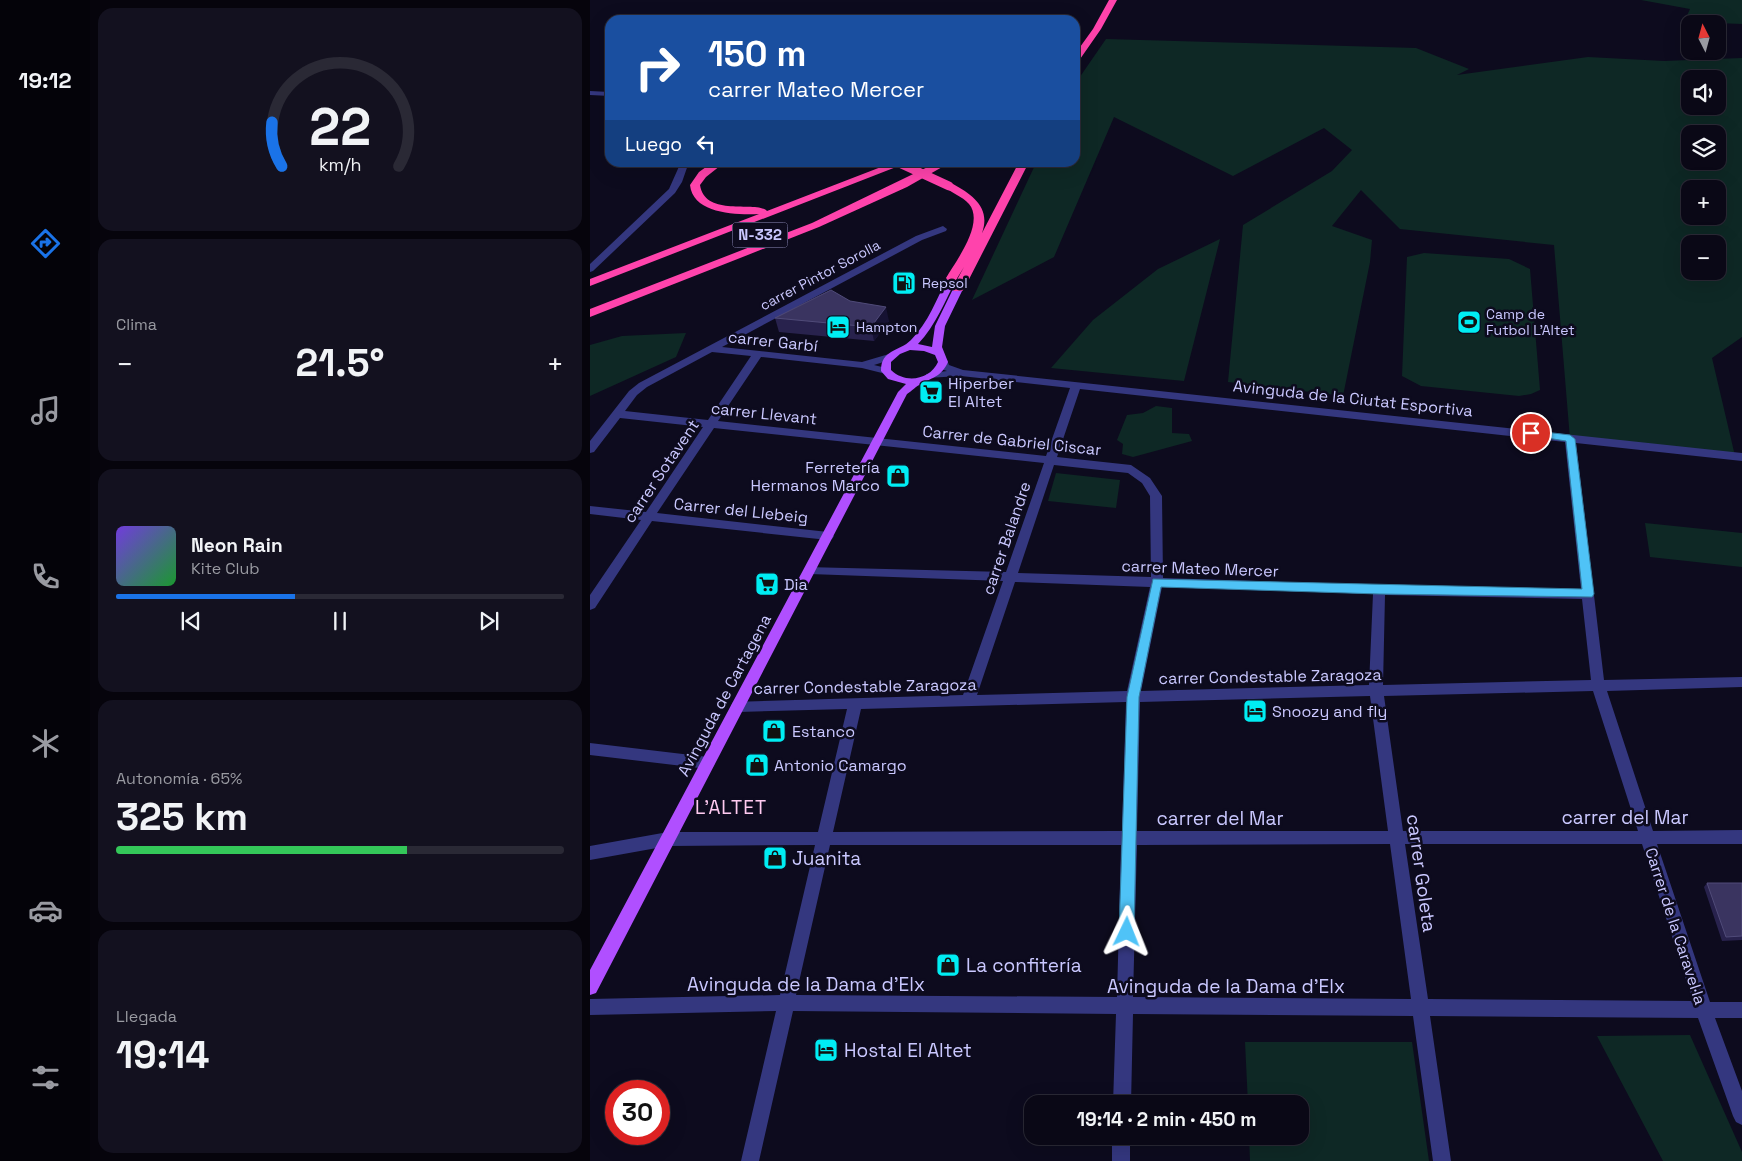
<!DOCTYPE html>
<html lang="es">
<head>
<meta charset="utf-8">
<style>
	body { margin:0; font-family:"Space Grotesk",sans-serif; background:#13111f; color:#f1f3f6; height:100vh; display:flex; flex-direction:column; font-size:19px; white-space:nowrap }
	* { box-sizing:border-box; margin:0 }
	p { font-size:16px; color:#999aa1 }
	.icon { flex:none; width:28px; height:28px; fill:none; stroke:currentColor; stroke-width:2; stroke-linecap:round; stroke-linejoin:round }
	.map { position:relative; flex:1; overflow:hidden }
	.sheet { display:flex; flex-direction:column; gap:8px; padding:8px; background:#06040c; width:500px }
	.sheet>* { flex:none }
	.banner { position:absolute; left:15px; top:15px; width:475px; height:152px; border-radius:15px; box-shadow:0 5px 20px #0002,0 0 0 1px #2a2935; background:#1a4fa0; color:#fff; overflow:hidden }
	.needle { width:32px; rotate:354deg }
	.tools { position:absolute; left:1091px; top:15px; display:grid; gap:10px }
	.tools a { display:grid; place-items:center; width:45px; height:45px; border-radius:10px; background:#0a0816; box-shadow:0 5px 20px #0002,0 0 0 1px #2a2935; font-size:25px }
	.speed { position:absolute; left:15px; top:1080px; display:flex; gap:10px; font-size:25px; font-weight:700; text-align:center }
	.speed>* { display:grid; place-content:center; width:65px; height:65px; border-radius:50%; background:#0a0816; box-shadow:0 5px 20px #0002,0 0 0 1px #2a2935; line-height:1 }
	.speed .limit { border:8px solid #d22; background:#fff; color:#111 }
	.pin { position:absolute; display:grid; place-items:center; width:42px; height:42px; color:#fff; margin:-21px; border:2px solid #fff; border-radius:50%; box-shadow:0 1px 5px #0007 }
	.me { position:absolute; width:55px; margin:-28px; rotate:2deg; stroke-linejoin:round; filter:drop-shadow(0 0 4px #0008) }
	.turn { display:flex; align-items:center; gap:18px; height:105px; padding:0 20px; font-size:22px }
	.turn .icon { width:65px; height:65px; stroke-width:2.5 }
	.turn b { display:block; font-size:35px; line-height:42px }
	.then { display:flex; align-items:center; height:48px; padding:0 20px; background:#0003; gap:10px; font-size:19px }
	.big { font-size:38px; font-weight:800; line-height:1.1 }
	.sheet .card { flex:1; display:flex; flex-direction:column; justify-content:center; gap:8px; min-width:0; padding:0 18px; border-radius:15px; background:#13111f }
	.sheet .dial { align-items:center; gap:0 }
	.dial svg { height:130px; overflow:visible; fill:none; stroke:#2a2935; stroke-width:7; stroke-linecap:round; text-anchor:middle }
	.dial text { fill:#f1f3f6; stroke:none }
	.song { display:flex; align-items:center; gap:15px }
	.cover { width:60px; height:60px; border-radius:8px; background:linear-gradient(135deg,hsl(260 70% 55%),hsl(130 70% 35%)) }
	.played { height:5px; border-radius:2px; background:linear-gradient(90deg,#1a73e8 40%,#2a2935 40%) }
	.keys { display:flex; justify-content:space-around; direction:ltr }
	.heat { display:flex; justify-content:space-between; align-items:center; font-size:28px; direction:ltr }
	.charge { height:8px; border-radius:4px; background:linear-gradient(90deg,#34c759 65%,#2a2935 0) }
	.trip { position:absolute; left:434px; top:1095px; width:285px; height:50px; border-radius:15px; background:#0a0816; box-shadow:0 5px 20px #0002,0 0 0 1px #2a2935; font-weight:800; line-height:50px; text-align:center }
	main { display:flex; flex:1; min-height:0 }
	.menu { display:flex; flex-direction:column; width:90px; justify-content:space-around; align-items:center; background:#040309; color:#999aa1 }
	.menu .icon { width:35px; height:35px }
	.menu .selected { color:#1a73e8 }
	.menu b { font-size:22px; color:#f1f3f6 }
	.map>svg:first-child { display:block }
	.green { fill:#0e2825; fill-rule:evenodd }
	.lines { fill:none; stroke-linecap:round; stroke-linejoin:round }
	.minor { fill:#34377f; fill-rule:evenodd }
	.major { fill:#b04fff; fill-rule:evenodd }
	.highway { fill:#ff43ac; fill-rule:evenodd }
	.highway-bridge { stroke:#ff43ac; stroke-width:9 }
	.wall { fill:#28224d }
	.shaded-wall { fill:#161232 }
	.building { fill:#3a3460; stroke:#504b79 }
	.route { fill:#4fc3f7; stroke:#337fa1 }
	.labels { text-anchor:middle; stroke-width:5; stroke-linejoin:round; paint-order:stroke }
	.far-street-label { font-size:14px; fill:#cac8ff; stroke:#0d0b1e }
	.far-poi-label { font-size:14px; fill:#cac8ff; stroke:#0d0b1e; text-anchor:start }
	.shield { fill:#0d0b1e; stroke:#918fbc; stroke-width:1 }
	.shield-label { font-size:15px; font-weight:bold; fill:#cac8ff }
	.street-label { font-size:16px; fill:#cac8ff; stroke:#0d0b1e }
	.poi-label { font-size:16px; fill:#cac8ff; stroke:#0d0b1e; text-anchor:start }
	.quarter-label { font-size:19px; letter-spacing:1px; fill:#ffcaf0; stroke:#0d0b1e }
	.near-street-label { font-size:19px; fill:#cac8ff; stroke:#0d0b1e }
	.near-poi-label { font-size:19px; fill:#cac8ff; stroke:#0d0b1e; text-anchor:start }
</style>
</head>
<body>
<main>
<nav class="menu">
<b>19:12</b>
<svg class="icon selected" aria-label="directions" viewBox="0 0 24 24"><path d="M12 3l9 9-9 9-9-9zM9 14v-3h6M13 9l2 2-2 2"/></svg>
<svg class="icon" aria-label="music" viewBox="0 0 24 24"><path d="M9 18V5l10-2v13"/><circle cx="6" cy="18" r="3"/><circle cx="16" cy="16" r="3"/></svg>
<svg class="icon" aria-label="phone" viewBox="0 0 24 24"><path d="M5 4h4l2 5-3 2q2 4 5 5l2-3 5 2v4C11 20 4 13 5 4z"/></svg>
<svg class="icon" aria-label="climate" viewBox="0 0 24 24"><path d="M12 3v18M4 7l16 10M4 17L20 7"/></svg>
<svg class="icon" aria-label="car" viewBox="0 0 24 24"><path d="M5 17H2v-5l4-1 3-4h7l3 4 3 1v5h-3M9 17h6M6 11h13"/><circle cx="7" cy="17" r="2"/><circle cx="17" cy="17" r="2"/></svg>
<svg class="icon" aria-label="filters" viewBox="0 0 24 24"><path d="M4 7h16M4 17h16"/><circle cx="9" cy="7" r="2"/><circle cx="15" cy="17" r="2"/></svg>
</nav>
<section class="sheet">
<div class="card dial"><svg viewBox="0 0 100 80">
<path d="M14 69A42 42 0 1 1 86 69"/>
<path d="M14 69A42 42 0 0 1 8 42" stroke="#1a73e8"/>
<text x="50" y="56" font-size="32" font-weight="700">22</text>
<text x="50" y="72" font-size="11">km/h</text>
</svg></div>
<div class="card"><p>Clima</p>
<div class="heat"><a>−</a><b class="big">21.5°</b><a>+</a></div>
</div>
<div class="card">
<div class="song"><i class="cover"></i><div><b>Neon Rain</b><p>Kite Club</p></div></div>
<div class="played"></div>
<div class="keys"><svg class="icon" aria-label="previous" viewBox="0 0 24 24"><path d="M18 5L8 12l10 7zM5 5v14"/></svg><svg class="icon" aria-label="pause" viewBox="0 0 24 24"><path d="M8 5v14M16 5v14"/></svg><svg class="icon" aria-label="next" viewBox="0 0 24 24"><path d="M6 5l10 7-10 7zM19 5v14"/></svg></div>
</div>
<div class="card"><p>Autonomía · 65%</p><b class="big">325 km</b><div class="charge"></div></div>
<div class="card"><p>Llegada</p><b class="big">19:14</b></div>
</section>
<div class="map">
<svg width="1152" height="1161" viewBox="0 0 1152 1161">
	<rect width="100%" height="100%" fill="#0d0b1e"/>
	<path class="green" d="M1051,0H1152V24L1101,22L1095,20L1100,9Z
		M516,39L826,48L879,69L867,75L998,57L1074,61L1152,58V337L1122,358L1145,456L980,439L964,245L810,229L771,190L742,226L782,240L780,262L753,396L638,382L653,225L742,171L762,150L734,128L643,176L524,117L464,257L382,300L446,163L485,162V84ZM1100,79H1128V106H1100ZM1100,134H1128V161H1100ZM1100,189H1128V216H1100ZM1100,244H1128V271H1100Z
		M630,239L594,381L461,368L503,320L568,269Z
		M834,253L919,259L940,269L950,390L941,394L929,396L831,386L812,376L817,257Z
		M96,333L86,357L0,396V345L32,336Z
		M566,406L582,408V433L599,434L602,441L543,457L532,454L533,444L527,440L537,415L553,413Z
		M466,473L530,480L526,508L458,501Z
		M1055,523L1152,533V567L1060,557Z
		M1100,1035L1152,1152V1161H1073L1007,1036Z
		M655,1042H822L839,1161H660L659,1136H710V1104H658Z"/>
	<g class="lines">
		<path class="minor" d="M0,91L20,92V96L0,95Z
			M91,162H99L92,182L85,193L3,271L0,272V264L79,189Z
			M353,226L357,229L356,231L332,240L132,347L272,362L299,354L304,357L303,359L284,365L300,369V373L296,374L272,368L171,357L128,421L456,456L480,388L371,376L336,378V374L357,371L351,369L348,362L353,359L357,360L359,365L373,370L1152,453V461L986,443L1014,680L1152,677V687L1017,691L1063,831L1152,830V844H1067L1120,1002H1152V1018H1125L1152,1091V1125L1146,1122L1143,1116L1108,1018L840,1016L861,1161H843L823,1016L543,1014L541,1104H523L526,1014L203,1011L169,1161H151L186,1011L0,1015V999L190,995L225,845L78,846L0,860V846L78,832H228L257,709L148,712L143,710L141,706L143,702L373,695L413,581L220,574L214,570L216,567L416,572L454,463L124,428L67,513L238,532L244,536L242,539L238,540L62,521L5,608L0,610V595L51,520L0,514V506L56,512L113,427L30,418L4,452L0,453V441L39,391L49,383L326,236ZM122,352L161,356L118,420L35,411L47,395L57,387ZM490,389L975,442L991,589L789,585L573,578L572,496L560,478L541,465L467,457ZM464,465L538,473L552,483L560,496L561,577L428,573ZM425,582L560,587L537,691L387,695ZM572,587L783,594L779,685L551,691ZM795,595L992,599L1001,680L793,685ZM1003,691L1048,831H813L794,696ZM780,696L798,831H547L550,702ZM536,702L532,831L243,832L271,709ZM800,844L821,999L543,997L547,845ZM815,844H1052L1103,1001L838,999ZM240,845H531L527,997L206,995Z
			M0,743L118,757L123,759L125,763L123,767L118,769L0,755Z
			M522,1136H540V1161H522Z"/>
		<path class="major" d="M362,275L367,278C355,301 346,325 328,344L342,347L345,326L363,289L365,287H371L373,289L355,326L352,347L358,362C351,377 343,377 331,384C326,386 322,391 317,394L6,993L0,995V970L308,392L316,384L298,379L291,371C291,349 309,352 321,340C338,323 347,299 357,278ZM320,350L334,351L345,355L348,362C340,380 315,384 301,370V362L310,354Z"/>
		<path class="highway" d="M519,0H527L511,29L488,62L485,63V54L503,29Z
			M123,162H135L116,177L110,185C115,218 166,200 177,211L304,162H319L0,286V279L169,214C146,215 103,214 100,185L109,172Z
			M348,162H361L317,187L229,227L0,317V309L222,223Z
			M429,162H439L374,289L372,291H364L362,289L374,267L366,280H358L356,278C366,261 395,223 379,204C372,196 361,193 354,186L363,184C383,195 401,208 392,233Z"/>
		<path class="highway-bridge" d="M307,162L359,186"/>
	</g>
	<path class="wall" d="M260,301L299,321L284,341L189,332L185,318Z
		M1117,883H1152V940L1132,941L1114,887Z"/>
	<path class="shaded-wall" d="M296,307L299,321L284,341L281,327Z"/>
	<path class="building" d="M241,290L260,301L296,307L281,327L185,318Z
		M1117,883H1152V936L1136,937Z"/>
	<path class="route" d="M938,430L980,435L985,439L1004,594L1002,597L789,594L571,587L549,697L544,932L542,937L537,939L532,937L529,932L537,697L563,579L992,589L976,441L938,435Z"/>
	<defs>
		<g id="fuel-square" transform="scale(1.25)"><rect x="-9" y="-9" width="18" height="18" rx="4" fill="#00edf3" stroke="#0d0b1e"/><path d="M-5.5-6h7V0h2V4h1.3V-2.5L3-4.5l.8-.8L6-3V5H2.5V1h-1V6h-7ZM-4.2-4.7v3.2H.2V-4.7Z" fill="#111"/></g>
		<g id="stadium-square" transform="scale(1.25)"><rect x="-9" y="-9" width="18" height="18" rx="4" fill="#00edf3" stroke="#0d0b1e"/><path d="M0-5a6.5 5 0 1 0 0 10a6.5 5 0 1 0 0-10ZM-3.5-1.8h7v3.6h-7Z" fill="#111"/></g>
		<g id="hotel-square" transform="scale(1.25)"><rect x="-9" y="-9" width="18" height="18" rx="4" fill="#00edf3" stroke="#0d0b1e"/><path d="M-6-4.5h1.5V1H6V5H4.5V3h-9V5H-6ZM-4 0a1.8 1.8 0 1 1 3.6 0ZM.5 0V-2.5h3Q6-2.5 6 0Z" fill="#111"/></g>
		<g id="supermarket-square" transform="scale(1.25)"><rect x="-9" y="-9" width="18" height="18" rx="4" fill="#00edf3" stroke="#0d0b1e"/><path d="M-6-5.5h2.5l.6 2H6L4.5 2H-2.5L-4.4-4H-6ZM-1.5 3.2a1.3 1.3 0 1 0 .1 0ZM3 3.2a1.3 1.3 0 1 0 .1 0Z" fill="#111"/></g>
		<g id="shop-square" transform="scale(1.25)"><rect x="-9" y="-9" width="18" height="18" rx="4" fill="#00edf3" stroke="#0d0b1e"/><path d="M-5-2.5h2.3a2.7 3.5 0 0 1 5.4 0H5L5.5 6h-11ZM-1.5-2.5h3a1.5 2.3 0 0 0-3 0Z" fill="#111"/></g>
	</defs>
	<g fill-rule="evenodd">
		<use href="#fuel-square" x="314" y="283"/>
		<use href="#stadium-square" x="879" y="322"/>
		<use href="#hotel-square" x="248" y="327"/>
		<use href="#supermarket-square" x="341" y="392"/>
		<use href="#shop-square" x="308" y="476"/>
		<use href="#supermarket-square" x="177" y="584"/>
		<use href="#hotel-square" x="665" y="711"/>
		<use href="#shop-square" x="184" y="731"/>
		<use href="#shop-square" x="167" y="765"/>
		<use href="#shop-square" x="185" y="858"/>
		<use href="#shop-square" x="358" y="965"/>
		<use href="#hotel-square" x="236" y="1050"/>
	</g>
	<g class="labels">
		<g class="far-street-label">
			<text transform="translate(230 275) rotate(-28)" y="5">carrer Pintor Sorolla</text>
		</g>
		<g class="far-poi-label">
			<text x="332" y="288">Repsol</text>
			<text x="896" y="319">Camp de<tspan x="896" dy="16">Futbol L'Altet</tspan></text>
			<text x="266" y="332">Hampton</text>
		</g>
		<rect class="shield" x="142.5" y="222.5" width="55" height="25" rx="4"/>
		<g class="shield-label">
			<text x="170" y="240">N-332</text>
		</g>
		<g class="street-label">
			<text transform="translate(183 341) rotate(6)" y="6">carrer Garbí</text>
			<text transform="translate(763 398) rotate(6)" y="6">Avinguda de la Ciutat Esportiva</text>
			<text transform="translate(174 413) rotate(6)" y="6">carrer Llevant</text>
			<text transform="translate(422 440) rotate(6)" y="6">Carrer de Gabriel Ciscar</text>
			<text transform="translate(71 471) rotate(-56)" y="6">carrer Sotavent</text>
			<text transform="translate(151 510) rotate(6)" y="6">Carrer del Llebeig</text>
			<text transform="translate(416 538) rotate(-71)" y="6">carrer Balandre</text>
			<text transform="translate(610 568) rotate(2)" y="6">carrer Mateo Mercer</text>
			<text transform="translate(680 676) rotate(-1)" y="6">carrer Condestable Zaragoza</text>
			<text transform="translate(275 686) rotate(-1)" y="6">carrer Condestable Zaragoza</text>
			<text transform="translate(134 695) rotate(-62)" y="6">Avinguda de Cartagena</text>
			<text transform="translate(1086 926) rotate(72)" y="6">Carrer de la Caravel·la</text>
		</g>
		<g class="poi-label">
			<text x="358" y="389">Hiperber<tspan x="358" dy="18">El Altet</tspan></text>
			<text x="290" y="473" text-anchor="end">Ferretería<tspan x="290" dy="18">Hermanos Marco</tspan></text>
			<text x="194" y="590">Dia</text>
			<text x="682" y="717">Snoozy and fly</text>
			<text x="202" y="737">Estanco</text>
			<text x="184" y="771">Antonio Camargo</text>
		</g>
		<g class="quarter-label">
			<text x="141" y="814">L'ALTET</text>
		</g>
		<g class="near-street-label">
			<text x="1035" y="824">carrer del Mar</text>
			<text x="630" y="825">carrer del Mar</text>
			<text transform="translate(832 873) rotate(82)" y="7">carrer Goleta</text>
			<text x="216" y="991">Avinguda de la Dama d'Elx</text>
			<text x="636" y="993">Avinguda de la Dama d'Elx</text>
		</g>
		<g class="near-poi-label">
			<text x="202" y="865">Juanita</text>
			<text x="376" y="972">La confitería</text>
			<text x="254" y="1057">Hostal El Altet</text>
		</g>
	</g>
</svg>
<div class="tools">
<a><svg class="needle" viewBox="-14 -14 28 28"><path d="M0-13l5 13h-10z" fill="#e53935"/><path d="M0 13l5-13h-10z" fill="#999aa1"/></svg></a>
<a><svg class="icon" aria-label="sound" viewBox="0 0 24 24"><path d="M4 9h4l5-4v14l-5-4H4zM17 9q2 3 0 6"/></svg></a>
<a><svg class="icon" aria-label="layers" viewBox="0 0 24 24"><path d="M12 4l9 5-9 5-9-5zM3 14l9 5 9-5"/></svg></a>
<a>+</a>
<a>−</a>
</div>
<div class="speed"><div class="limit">30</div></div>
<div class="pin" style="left:941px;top:433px;background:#d93025"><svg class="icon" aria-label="arrive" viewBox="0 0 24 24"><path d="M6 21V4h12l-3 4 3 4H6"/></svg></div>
<svg class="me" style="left:537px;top:932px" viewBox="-20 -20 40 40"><path d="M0-17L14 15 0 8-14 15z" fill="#4fc3f7" stroke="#fff" stroke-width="4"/></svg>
<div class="trip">19:14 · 2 min · 450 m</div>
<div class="banner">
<div class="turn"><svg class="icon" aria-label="right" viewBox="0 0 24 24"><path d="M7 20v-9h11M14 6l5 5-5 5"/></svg><div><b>150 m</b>carrer Mateo Mercer</div></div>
<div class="then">Luego<svg class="icon" aria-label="left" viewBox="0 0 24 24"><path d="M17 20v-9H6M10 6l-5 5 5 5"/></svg></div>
</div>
</div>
</main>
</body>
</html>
